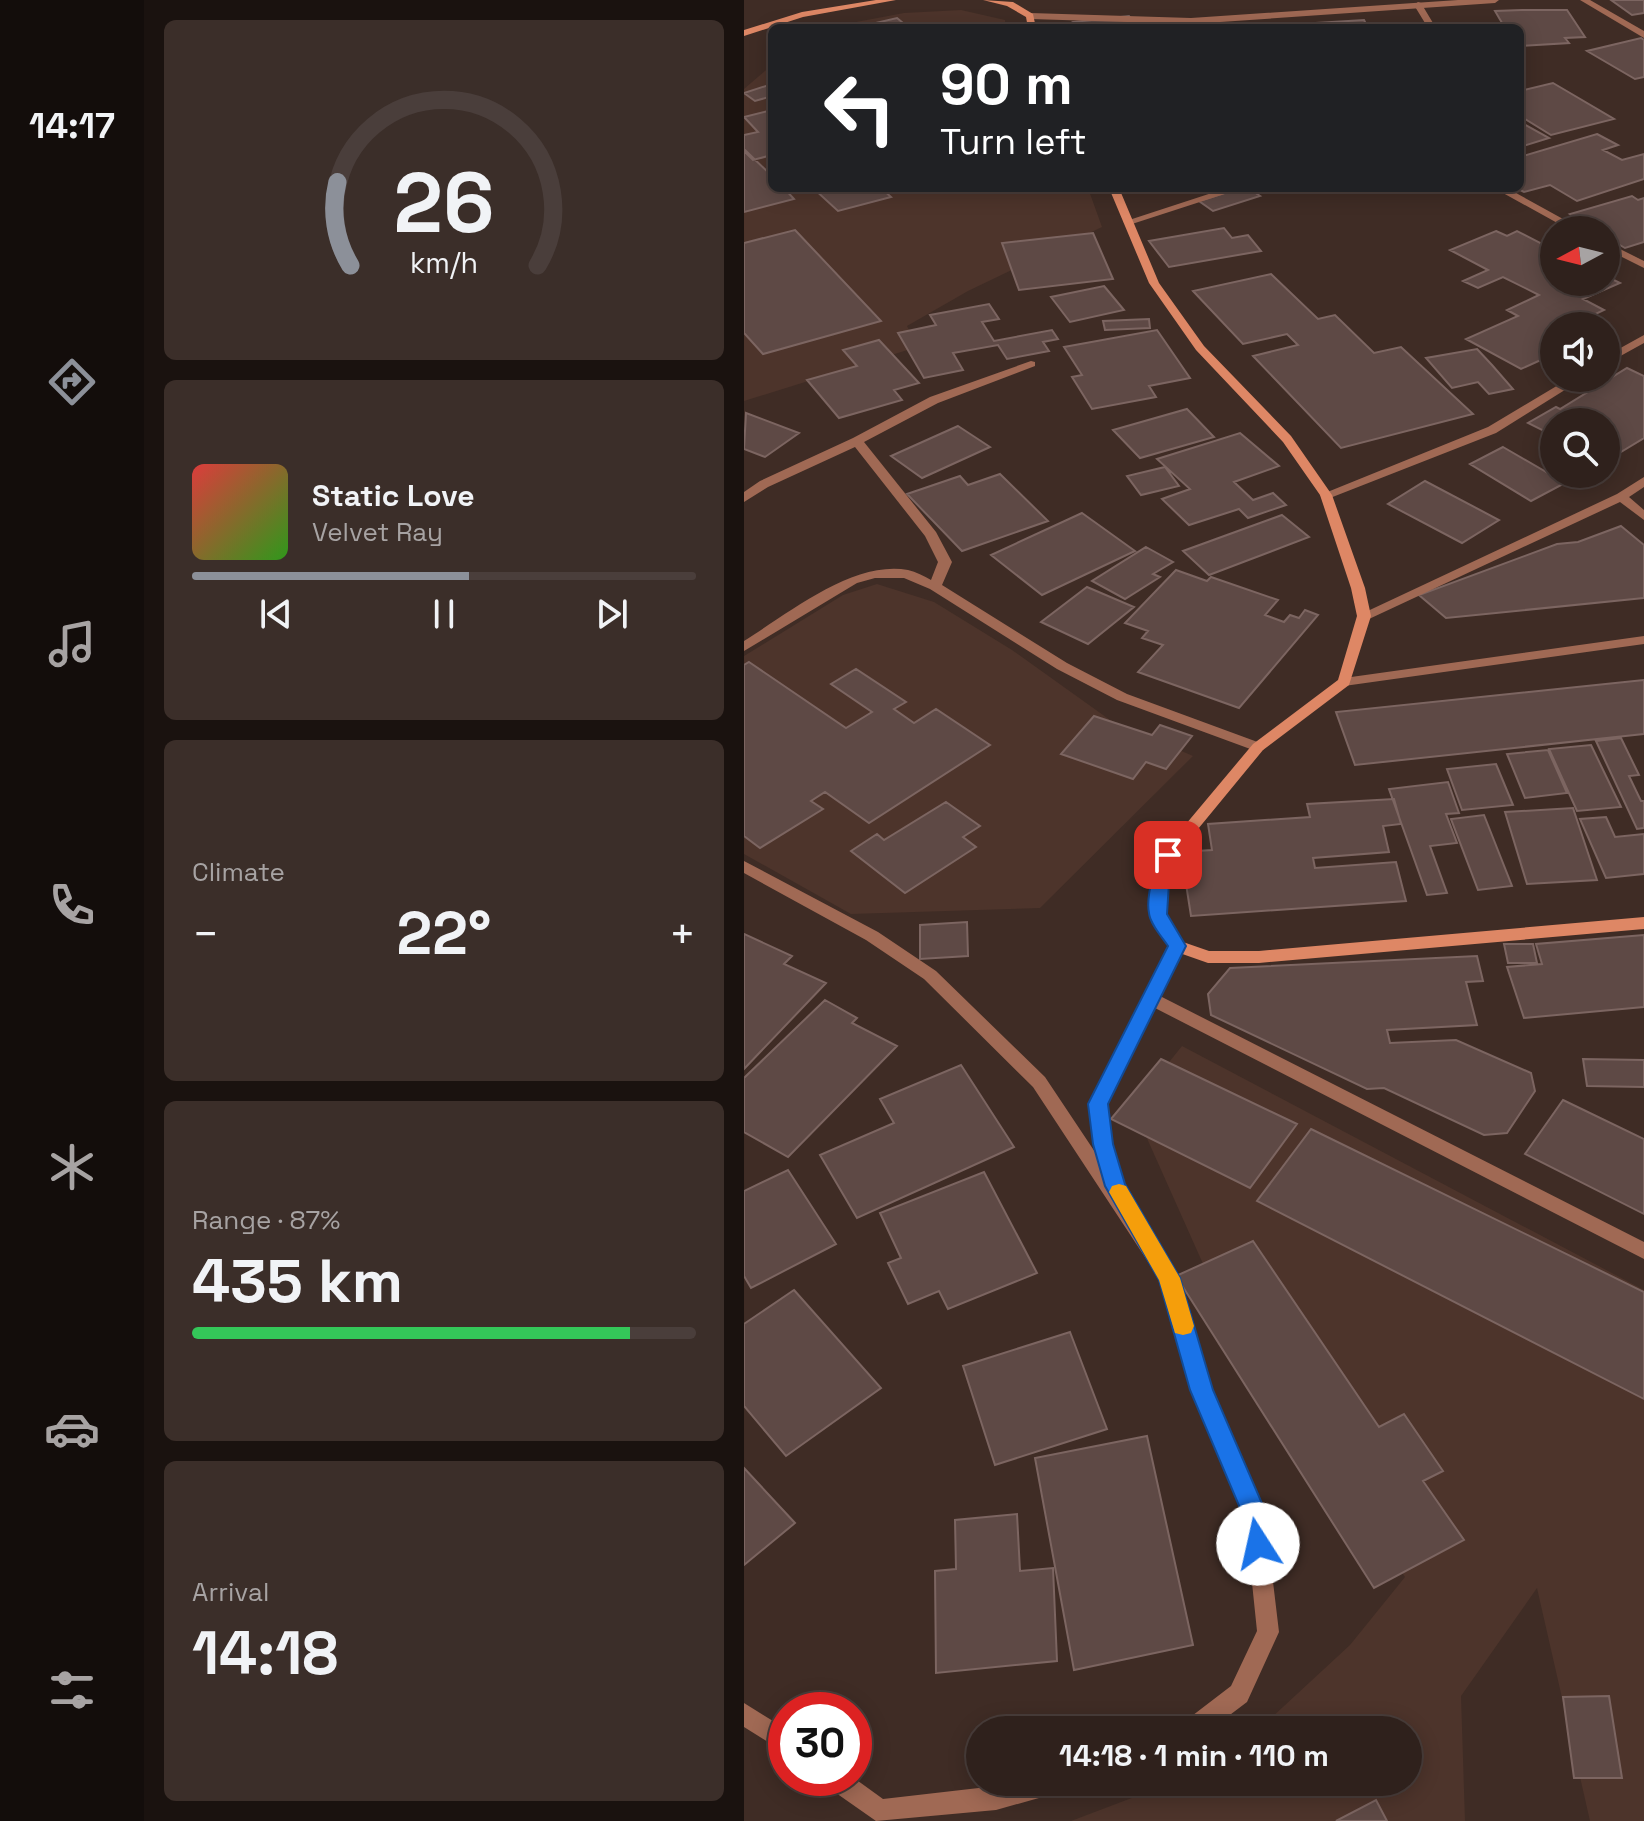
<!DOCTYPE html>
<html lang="en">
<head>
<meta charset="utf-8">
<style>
	body { margin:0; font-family:"Space Grotesk",sans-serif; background:#3b2e29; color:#f1f3f6; height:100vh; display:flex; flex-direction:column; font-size:30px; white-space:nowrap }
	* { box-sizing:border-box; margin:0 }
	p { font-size:26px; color:#a7a3a3 }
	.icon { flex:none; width:44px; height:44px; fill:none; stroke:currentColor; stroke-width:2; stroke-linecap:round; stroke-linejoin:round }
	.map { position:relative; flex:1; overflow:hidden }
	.sheet { display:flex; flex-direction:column; gap:20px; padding:20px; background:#1a120f; width:600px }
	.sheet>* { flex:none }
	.guide { position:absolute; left:24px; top:24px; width:756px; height:168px; border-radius:12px; box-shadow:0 4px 20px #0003,0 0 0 2px #4a3e3b; background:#202124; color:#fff; overflow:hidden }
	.needle { width:52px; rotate:263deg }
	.tools { position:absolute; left:796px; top:216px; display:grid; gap:16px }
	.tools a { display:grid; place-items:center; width:80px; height:80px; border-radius:50%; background:#2f211c; box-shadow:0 4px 20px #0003,0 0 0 2px #4a3e3b; font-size:40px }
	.speed { position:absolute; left:24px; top:1692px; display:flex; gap:16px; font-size:40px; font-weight:700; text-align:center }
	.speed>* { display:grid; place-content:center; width:104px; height:104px; border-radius:50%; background:#2f211c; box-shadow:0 4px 20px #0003,0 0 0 2px #4a3e3b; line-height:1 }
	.speed .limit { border:12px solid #d22; background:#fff; color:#111 }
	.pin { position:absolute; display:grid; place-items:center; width:68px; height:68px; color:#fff; margin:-34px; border-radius:16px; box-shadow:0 4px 12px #0006 }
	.me { position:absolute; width:88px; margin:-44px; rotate:350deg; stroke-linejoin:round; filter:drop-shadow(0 0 6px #0008) }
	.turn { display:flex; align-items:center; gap:28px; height:168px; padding:0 40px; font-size:36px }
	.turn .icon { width:104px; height:104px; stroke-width:2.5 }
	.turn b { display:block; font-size:56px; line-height:68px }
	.big { font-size:60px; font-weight:600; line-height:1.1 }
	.sheet .card { flex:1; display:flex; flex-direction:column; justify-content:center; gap:12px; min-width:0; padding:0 28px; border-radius:12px; background:#3b2e29 }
	.sheet .dial { align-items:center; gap:0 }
	.dial svg { height:208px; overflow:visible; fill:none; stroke:#4a3e3b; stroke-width:7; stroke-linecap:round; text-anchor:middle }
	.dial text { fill:#f1f3f6; stroke:none }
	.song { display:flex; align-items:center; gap:24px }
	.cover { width:96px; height:96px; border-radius:12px; background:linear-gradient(135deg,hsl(0 70% 55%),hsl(110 70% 35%)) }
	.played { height:8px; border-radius:4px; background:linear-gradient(90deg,#8c9099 55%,#4a3e3b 55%) }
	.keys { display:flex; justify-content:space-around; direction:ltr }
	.heat { display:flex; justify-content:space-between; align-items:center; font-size:44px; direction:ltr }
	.charge { height:12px; border-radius:6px; background:linear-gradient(90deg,#34c759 87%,#4a3e3b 0) }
	.trip { position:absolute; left:222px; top:1716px; width:456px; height:80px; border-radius:40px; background:#2f211c; box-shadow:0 4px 20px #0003,0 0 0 2px #4a3e3b; font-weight:600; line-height:80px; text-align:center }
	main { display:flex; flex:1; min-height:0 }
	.tab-bar { display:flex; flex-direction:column; width:144px; justify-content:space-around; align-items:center; background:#130d0b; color:#a7a3a3 }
	.tab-bar .icon { width:56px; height:56px }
	.tab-bar .on { color:#8c9099 }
	.tab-bar b { font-size:36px; color:#f1f3f6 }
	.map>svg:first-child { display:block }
	.built { fill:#4d342b }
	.building { fill:#5e4945; stroke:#7c6561; stroke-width:2 }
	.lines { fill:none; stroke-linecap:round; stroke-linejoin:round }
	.minor { fill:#a06954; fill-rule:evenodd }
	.tertiary { fill:#a06954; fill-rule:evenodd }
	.secondary { fill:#de8765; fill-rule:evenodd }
	.route { fill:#1a73e8; stroke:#114b97; stroke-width:2 }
	.slow { fill:#f59e0b }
</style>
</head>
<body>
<main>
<nav class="tab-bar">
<b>14:17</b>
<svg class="icon on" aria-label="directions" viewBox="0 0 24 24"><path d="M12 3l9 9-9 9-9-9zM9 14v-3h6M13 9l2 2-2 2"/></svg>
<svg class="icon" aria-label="music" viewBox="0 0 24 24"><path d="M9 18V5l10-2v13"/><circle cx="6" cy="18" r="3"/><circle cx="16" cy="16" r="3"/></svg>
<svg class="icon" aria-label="phone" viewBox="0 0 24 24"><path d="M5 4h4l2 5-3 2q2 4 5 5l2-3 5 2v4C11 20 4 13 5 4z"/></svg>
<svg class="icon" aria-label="climate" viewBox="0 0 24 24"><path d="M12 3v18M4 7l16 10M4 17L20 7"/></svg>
<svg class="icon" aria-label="car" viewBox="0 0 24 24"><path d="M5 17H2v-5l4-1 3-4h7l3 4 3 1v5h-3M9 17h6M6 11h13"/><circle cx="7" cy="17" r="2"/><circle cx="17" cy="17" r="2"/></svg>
<svg class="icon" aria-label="filters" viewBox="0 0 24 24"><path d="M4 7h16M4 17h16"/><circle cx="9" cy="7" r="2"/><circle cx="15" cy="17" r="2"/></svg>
</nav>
<section class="sheet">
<div class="card dial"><svg viewBox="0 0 100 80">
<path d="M14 69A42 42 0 1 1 86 69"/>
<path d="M14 69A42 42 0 0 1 9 37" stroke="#8c9099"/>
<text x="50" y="56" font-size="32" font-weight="700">26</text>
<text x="50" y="72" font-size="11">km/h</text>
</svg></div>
<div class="card">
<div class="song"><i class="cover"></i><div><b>Static Love</b><p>Velvet Ray</p></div></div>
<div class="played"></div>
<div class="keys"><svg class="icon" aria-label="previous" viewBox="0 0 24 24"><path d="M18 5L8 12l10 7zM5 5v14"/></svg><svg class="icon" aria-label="pause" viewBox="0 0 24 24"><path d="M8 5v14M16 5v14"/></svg><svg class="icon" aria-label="next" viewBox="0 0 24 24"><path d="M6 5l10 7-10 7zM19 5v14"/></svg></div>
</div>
<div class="card"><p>Climate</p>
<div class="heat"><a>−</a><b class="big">22°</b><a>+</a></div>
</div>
<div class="card"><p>Range · 87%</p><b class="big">435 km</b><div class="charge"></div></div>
<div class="card"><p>Arrival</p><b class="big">14:18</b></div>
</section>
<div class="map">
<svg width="900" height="1821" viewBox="0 0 900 1821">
	<rect width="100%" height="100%" fill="#3f2c25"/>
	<path class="built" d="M217,10L261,20V28H80L160,13Z
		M28,65V188H344L358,227L224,291L163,326L173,347L0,401V89Z
		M133,584L190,602L268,650L366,720L449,756L296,908L107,914L0,854V656L99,595Z
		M438,1046L900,1290V1821H846L793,1588L717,1696L721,1821H327L430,1782H664V1730H514L606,1645L661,1577L464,1275L389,1107Z"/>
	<path class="building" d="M867,0H900V13L888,15Z
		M778,10H823L841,37L821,38L825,43L776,46V28H761L751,11Z
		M385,16L391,24L429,20L433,27L333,28L329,22Z
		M153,18L165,28H110Z
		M620,20L622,24L645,23L648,28H557L556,24Z
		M897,38L900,40V77L891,79L843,51Z
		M809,83L870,119L807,135L776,116V91Z
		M28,84V96L11,101L0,93Z
		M28,110V155L9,160L0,151V135L14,132L0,117Z
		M776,122L805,138L776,147Z
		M853,134L874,145L859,150L878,160L900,154V179L833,201L806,185L780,192L772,188H776V157Z
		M0,149L28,176V188H40L50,199L0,212Z
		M69,188H137L147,197L94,211Z
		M497,188H504L516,196L469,211L455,201Z
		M888,196L894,200L900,198V242L881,248L862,237V230H851L826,214Z
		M480,228L488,238L504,235L517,251L425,267L405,241Z
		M51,230L137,321L19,354L0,333V243Z
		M752,231L763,236L773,231L810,250V282H862V276L876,283L839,299L860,310L845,317L866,328L810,326V354L777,369L722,339L774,316L763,310L795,295L759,277L734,288L719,281L744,270L706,250Z
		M349,233L369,279L275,290L258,243Z
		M527,274L574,319L591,315L630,353L657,347L729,414L597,448L509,356L554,345L543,334L499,344L449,291Z
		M360,286L380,310L326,322L307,297Z
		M245,304L255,319L238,322L250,341L308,330L314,339L299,342L305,351L263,359L254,345L209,353L219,370L180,378L154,333L192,325L186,315Z
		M405,319L406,328L361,330L359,321Z
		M413,330L446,378L405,386L412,397L348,409L328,377L338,375L320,347Z
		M135,340L175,383L150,390L158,400L95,418L63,380L113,366L99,350Z
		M733,349L748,365L769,389L745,394L734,382L708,388L682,358Z
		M883,368L900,376V438L862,461V422H810V436L784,423L812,407L816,409Z
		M443,409L470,437L396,458L369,430Z
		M2,413L55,433L21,457L0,449Z
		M214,426L246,447L178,478L147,456Z
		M496,433L535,466L490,482L509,500L529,493L542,505L504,518L495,509L445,525L418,499L446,489L413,459Z
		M759,447L821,483L787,501L726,464Z
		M421,467L435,486L397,495L383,476Z
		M256,474L304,521L218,551L163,494L216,476L224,485Z
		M681,481L755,520L718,543L644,504Z
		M338,513L391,551L298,595L247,555Z
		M538,515L565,537L465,575L439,551Z
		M877,526L900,545V598L702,618L675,595L813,544L834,542Z
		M402,547L429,562L409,574L416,577L381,599L348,581Z
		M432,570L463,581L467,577L534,600L521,615L540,622L546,615L555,618L561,610L574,615L495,708L394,672L419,645L398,638L404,631L381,623Z
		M343,587L390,607L344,644L297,622Z
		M5,662L102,728L128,712L87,684L112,669L162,702L150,709L170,723L192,709L246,745L125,823L81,792L67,801L79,809L16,848L0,836V665Z
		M900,680V734L611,765L592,712Z
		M350,716L408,735L416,725L448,736L422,769L402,762L389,779L317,754Z
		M877,738L895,775L885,776L897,801H900V828L893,829L852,741Z
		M847,745L877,807L833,811L805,749Z
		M804,750L823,793L781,798L763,754Z
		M752,764L769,805L718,810L703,769Z
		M704,782L715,813L702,814L713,843L686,846L703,893L683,895L645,789Z
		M650,799L657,824L639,826L645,852L569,858L571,868L652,862L662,901L447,916L437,852L468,850L464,824L566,817L563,804Z
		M202,802L236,826L219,837L232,847L161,893L107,851L133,834L140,840Z
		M829,808L853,880L783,884L761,812Z
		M740,815L768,886L734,890L707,819Z
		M862,817L871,837L900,834V874L862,878L836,819Z
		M223,922L224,956L176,959V925Z
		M0,934L48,956L40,964L82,983L0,1069Z
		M900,935V1007L780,1018L763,967L798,964L792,944Z
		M760,944H789L793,963H764Z
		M733,956L739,981L722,982L733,1025L643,1030L646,1043L712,1040L787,1073L791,1091L763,1133L740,1135L640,1088L623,1089L467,1015L464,994L486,968Z
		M81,1000L113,1018L108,1023L153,1046L44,1157L0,1132V1078Z
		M417,1059L553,1124L506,1188L367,1119Z
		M839,1059L900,1060V1087L843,1086Z
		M217,1065L270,1147L113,1218L76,1155L150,1123L136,1099Z
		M819,1100L900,1139V1214L781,1154Z
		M567,1129L900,1292V1399L513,1201Z
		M44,1170L92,1244L7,1288L0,1276V1191Z
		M240,1172L293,1273L204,1309L195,1291L164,1304L144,1263L157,1258L136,1213Z
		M509,1241L635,1427L660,1414L699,1471L679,1481L720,1540L630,1588L432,1276Z
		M50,1290L137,1388L42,1456L0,1406V1324Z
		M326,1332L363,1429L251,1465L219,1366Z
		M403,1436L449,1645L330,1670L291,1458Z
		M0,1468L51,1523L0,1565Z
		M273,1514L276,1571L309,1568L313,1661L192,1673L191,1571L212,1569L211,1520Z
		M865,1696L878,1778H830L819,1697Z
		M632,1800L643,1821H592Z"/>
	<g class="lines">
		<path class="minor" d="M674,2L677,3L692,28H684L670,5Z
			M447,18L468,26L469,28H457L444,23V19Z
			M483,188H499L388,224L379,222Z
			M750,188H763L839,230H826Z
			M862,242L900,261V268L862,249Z
			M900,335V343L862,364V356Z
			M287,361L291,362V366L194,403L120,442L192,532L208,562L198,585L323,663L383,694L519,744L521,747L519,750H509L373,700L313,669L186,589L160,578H131L113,583L0,651V641C45,613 109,560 164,570C172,572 180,576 187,580L194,562L181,536L111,447L24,487L0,502V492L16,481L109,438L186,397Z
			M826,378H840L752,433L586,498H578L576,495L744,427Z
			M900,636V644L600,686L593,682L600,678Z
			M0,861L134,932L192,971L301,1077L353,1155L345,1104L425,946L433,940L441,946L416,996L900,1242V1259L411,1008L363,1104L368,1144L381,1187L378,1192L434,1278L467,1390L521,1515L535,1632L503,1702L466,1730H437L440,1722L487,1686L513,1631L501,1515L447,1390L416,1280L289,1087L180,979L122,940L0,873Z
			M0,1703L42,1729V1753L0,1727Z
			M78,1778H110L139,1799L252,1786L268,1782H321L317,1790L309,1794L252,1810L132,1821L82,1786Z"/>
		<path class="tertiary" d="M714,0H755L751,3L447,24L286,19L282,16L286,13L447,18Z
			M836,0H846L900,31V38Z
			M900,477V487L885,497L900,510V520L876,502L625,619H615L613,616L873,494Z"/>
		<path class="secondary" d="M132,0H152L59,17L0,36V30L58,12Z
			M239,0L269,2L289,14L292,28H284L282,17L263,6Z
			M365,188H375L415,283L460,346L547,436L588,495L621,588L627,616L605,685L519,750L431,857L424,883L422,914L439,942L465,951H515L900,917V929L515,963H464L427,950L406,914L408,883L416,855L509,744L594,680L613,616L607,588L576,495L539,442L452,350L405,283Z"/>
	</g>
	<path class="route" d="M424,849L433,855L425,883L423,914L442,946L364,1104L369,1144L381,1184L436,1278L469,1390L523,1515L526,1544L523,1552L514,1555L506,1552L499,1515L446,1390L415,1280L361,1186L349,1144L344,1104L424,946C418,937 406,924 405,913C402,899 411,853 424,849Z"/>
	<path class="slow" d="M375,1184L382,1186L436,1278L450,1326L447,1333L439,1335L431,1333L415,1280L365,1192L368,1186Z"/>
</svg>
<div class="tools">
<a><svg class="needle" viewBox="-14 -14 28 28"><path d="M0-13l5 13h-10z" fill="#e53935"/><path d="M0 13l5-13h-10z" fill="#a7a3a3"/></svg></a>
<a><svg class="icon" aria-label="sound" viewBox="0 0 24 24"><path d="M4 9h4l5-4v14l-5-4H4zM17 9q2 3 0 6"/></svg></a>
<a><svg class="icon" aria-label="search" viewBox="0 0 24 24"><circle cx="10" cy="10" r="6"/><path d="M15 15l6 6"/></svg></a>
</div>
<div class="speed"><div class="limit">30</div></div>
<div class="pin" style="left:424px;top:855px;background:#d93025"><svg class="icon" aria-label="arrive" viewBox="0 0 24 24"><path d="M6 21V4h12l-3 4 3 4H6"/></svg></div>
<svg class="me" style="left:514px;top:1544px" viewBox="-20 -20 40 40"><circle r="19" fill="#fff"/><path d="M0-13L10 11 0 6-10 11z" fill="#1a73e8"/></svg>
<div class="trip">14:18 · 1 min · 110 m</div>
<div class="guide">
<div class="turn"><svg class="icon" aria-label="left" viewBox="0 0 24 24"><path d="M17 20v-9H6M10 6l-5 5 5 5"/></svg><div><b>90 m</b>Turn left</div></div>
</div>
</div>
</main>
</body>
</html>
